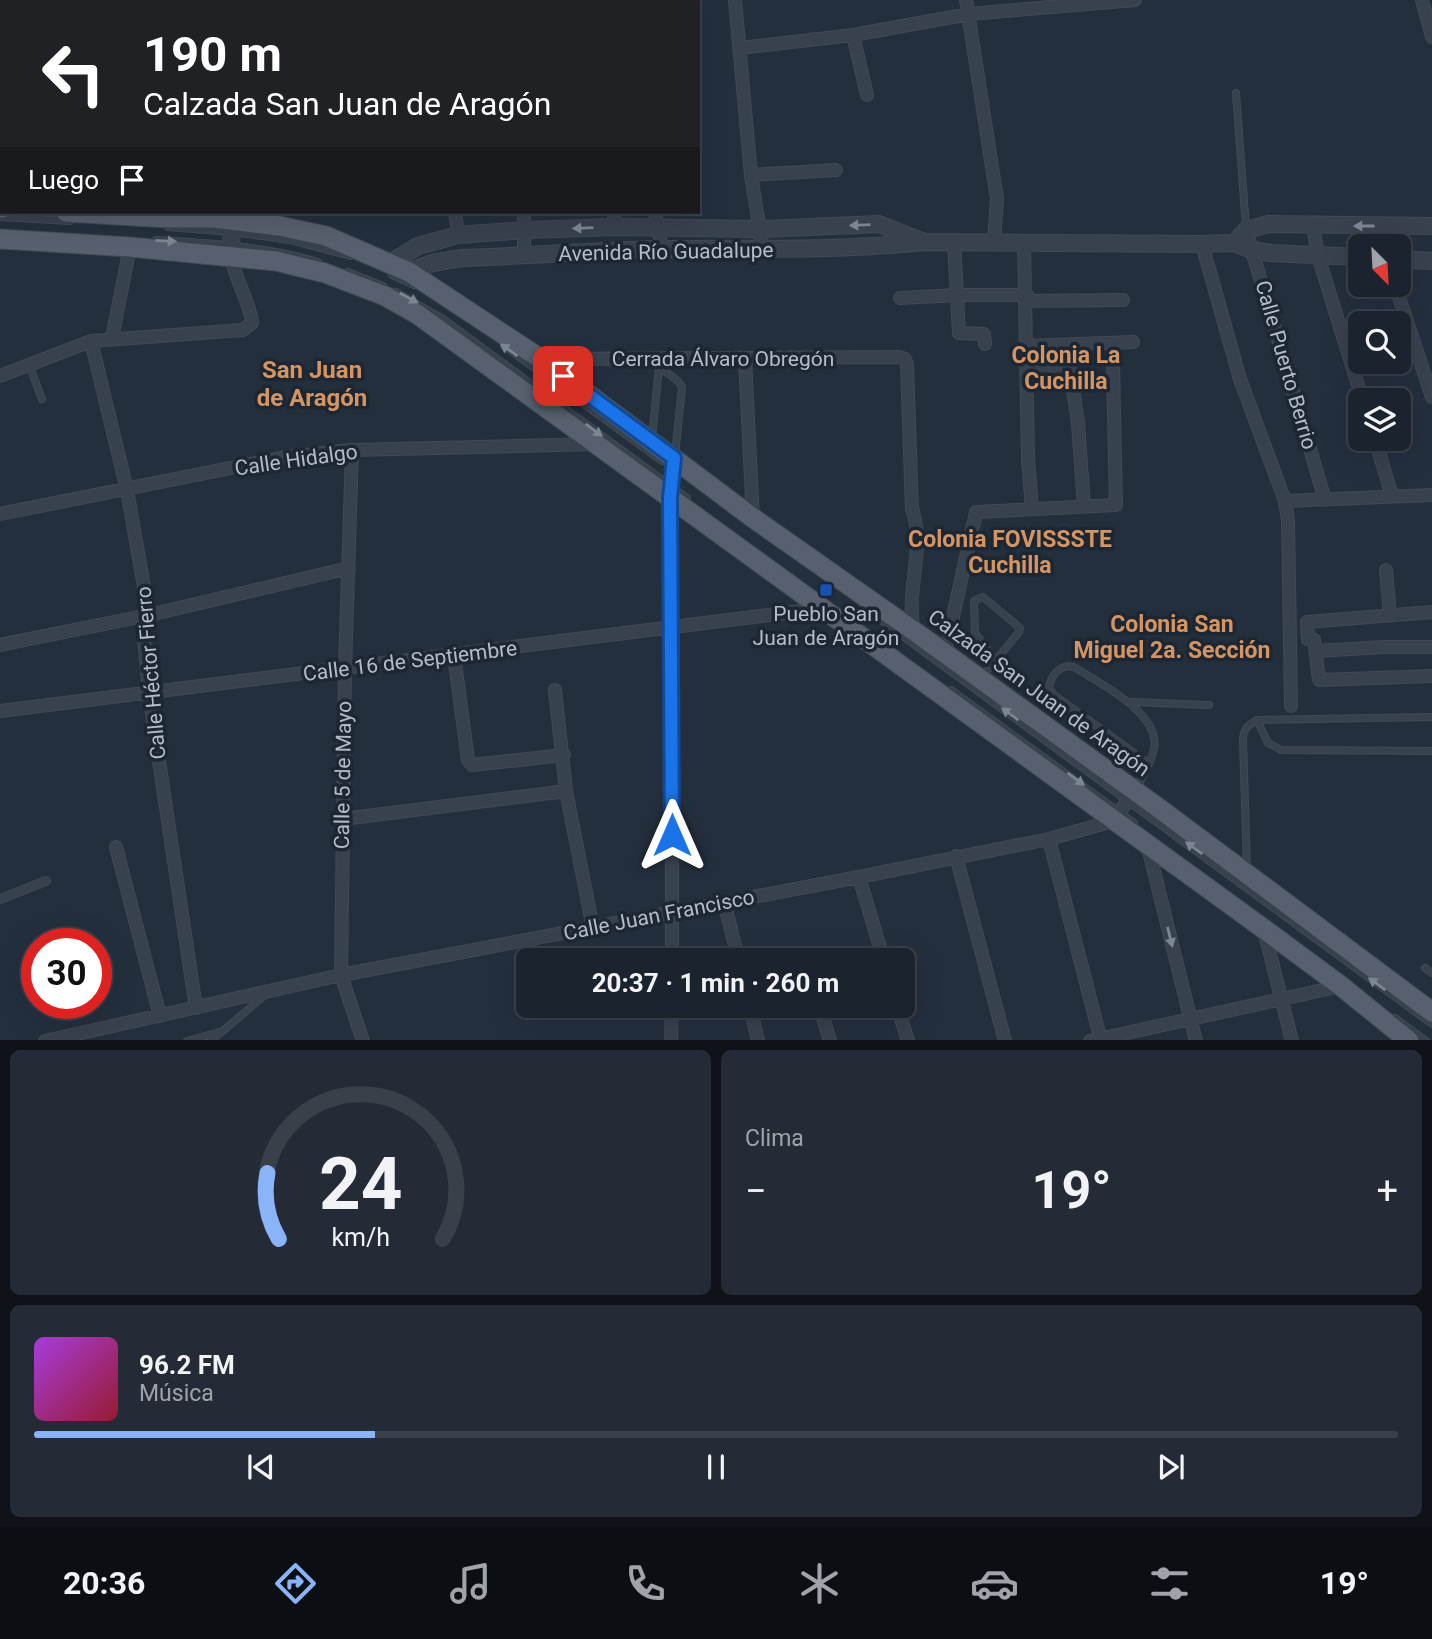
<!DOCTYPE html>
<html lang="es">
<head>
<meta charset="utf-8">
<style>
	body { margin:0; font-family:Roboto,sans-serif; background:#242b36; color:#f1f3f6; height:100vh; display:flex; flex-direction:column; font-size:26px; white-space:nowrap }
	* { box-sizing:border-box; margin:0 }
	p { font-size:23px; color:#a0a4aa }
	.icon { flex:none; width:38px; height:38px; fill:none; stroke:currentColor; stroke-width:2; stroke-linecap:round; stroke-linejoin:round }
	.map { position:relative; height:1040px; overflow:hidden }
	.side { display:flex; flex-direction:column; gap:10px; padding:10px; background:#0f1319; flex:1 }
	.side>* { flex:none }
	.hud { position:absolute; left:0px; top:0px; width:700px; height:214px; box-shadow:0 7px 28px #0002,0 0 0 2px #39404a; background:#202124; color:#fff; overflow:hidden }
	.needle { width:46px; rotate:156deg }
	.tools { position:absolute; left:1348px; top:234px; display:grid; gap:14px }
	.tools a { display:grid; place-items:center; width:63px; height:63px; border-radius:10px; background:#1b232e; box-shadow:0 7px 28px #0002,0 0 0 2px #39404a; font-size:35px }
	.speed { position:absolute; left:21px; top:928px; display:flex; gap:14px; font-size:35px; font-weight:700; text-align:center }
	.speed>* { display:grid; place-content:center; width:91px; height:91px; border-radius:50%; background:#1b232e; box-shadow:0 7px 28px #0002,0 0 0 2px #39404a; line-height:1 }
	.speed .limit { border:10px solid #d22; background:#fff; color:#111 }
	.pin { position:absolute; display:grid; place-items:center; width:60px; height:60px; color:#fff; margin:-30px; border-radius:14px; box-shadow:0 4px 10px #0006 }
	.me { position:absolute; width:77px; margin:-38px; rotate:0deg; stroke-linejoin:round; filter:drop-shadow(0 0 5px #0008) }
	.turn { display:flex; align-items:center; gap:24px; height:147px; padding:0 28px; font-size:32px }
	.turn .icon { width:91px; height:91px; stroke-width:2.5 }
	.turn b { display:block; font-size:49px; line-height:60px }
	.then { display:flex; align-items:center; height:66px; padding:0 28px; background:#0003; gap:14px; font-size:26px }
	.big { font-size:52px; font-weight:700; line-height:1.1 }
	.side .tile { flex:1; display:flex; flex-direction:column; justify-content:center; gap:10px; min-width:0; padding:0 24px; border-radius:10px; background:#242b36 }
	.side .dial { align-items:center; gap:0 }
	.dial svg { height:182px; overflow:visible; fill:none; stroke:#39404a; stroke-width:7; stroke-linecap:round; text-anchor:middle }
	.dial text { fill:#f1f3f6; stroke:none }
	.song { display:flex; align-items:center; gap:21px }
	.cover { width:84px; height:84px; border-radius:10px; background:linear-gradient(135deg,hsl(280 70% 55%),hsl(350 70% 35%)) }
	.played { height:7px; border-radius:4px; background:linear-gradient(90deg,#8ab4f8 25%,#39404a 25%) }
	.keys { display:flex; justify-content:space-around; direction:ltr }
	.heat { display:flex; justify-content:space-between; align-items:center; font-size:38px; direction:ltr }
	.side .tiles { flex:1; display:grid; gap:10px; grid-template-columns:1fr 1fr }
	.tile:last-child { grid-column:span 2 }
	.trip { position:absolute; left:516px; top:948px; width:399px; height:70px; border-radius:10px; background:#1b232e; box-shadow:0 7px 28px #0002,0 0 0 2px #39404a; font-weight:700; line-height:70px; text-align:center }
	.tab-bar { display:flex; height:112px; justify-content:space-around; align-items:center; background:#0b0e12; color:#a0a4aa }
	.tab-bar .icon { width:49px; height:49px }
	.tab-bar .on { color:#8ab4f8 }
	.tab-bar b { font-size:32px; color:#f1f3f6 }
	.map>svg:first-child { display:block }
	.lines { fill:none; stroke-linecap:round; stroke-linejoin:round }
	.service-casing { stroke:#414a57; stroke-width:8 }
	.pedestrian-casing { stroke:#414a57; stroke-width:10 }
	.minor-casing { stroke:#414a57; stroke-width:14 }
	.tertiary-casing { stroke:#414a57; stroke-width:18 }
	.primary-casing { stroke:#414a57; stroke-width:21 }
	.service { stroke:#38414e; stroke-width:6 }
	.pedestrian { stroke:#38414e; stroke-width:9 }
	.minor { stroke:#38414e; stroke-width:12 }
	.tertiary { stroke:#38414e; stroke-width:16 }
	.primary { stroke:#56606e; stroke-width:19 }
	.oneway { fill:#7c8592 }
	.route-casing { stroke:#114b97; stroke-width:18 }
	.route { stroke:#1a73e8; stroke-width:12 }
	.transit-dot { fill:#1a4fb4; stroke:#1d2633; stroke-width:2.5 }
	.labels { text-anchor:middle; stroke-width:7; stroke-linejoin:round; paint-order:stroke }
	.street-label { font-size:21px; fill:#b4bcc9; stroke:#1d2633 }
	.poi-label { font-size:21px; fill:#b4bcc9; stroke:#1d2633 }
	.neighbourhood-label { font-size:23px; font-weight:bold; fill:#d59563; stroke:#1d2633 }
	.quarter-label { font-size:24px; font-weight:bold; fill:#d59563; stroke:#1d2633 }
</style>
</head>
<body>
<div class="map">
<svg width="1432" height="1041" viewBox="0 0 1432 1041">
	<rect width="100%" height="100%" fill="#242f3e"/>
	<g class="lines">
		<g class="service-casing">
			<path id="service" d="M1236,93L1246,228
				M0,217L70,221
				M168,227L232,232L290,240L350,256
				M156,240C211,243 265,246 318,262
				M348,272L383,286
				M392,275L414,285
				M396,292L443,319L687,498
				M504,346L662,461
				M29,365L42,399
				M652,438L659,367L678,381L682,387L675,456
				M863,607L1432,1024
				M982,677L1019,632L1020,628L983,597L974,601L975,633L995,660
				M951,690L1134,823
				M1131,702L1209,705
				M1257,720L1268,743L1281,750L1432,751
				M1136,789C1143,777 1151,763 1154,749C1161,713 1099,683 1074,667C1061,663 1051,675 1049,688L1054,695L1149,764
				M1247,869L1243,739C1244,728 1248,725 1257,720L1432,717
				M1425,968L1432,973
				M1395,1018L1426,1041
				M187,1041L219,1032
				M211,1041L265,995"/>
		</g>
		<g class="pedestrian-casing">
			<path id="pedestrian" d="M0,899L46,881"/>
		</g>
		<g class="minor-casing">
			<path id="minor" d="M116,0V2
				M593,0V2
				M735,0L751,175L763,250
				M966,0L997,199L994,242
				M1422,0L1432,37
				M158,2L159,0
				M853,35L867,95
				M740,48L853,35L969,14L1135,0
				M751,175L836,170
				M455,212L458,235
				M524,212V256
				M614,212L615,227
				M655,212L662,249
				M1313,226L1318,256L1363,401
				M1246,230L1325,500
				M954,242L959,333L984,334L985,344
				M1024,244L1028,459L1032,509
				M1202,244L1240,379L1285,501L1288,520L1291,706
				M1397,247L1407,225
				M1395,285L1432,397
				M900,298L958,295H1027
				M1027,301L1123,300
				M112,338L130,247
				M91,341L127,490L149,615L143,627L149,694L196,1008
				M1026,346L1133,342
				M541,359L899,357L905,359L907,365L912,509C926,548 905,591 914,631
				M745,359L753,518
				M1027,371L1070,370L1078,423L1084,506
				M0,376L91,341L243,330L252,323C251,305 235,279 231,257
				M1375,439L1392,496
				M352,450L345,668L341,975L363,1041
				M1285,501L1432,495
				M0,514L286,457L352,450L597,444
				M1386,570L1390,615
				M1432,612L1307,622L1308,639L1314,640L1319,680L1432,676
				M0,645L149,615L349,568
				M1316,651L1384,647H1432
				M945,653L976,512L1116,505L1113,366
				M454,655L468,760L472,765L564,755
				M555,690L566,791L593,928
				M0,711L801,611L819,605
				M343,819L566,791
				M1049,839L1101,1041
				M116,847L160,1016
				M1148,847L1196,1041
				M956,856L1005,1041
				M859,877L884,961
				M724,902L739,961
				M1264,930L1292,1041
				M672,961V628L670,498L674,458
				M750,1006L758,1041
				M897,1006L908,1041
				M822,1014L830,1041
				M45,1041L341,975L859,877L1049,839L1113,821L1135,791
				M671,1041L672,1006
				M1090,1041L1341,986"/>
		</g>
		<g class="tertiary-casing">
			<path id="tertiary" d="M311,2L312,0
				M1234,243L1246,230L1269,224L1432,226
				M231,257L232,212
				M1398,259L1432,261
				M390,263L418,246L458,235L525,230L615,227L760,229L879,224L922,241
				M409,272L432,263L462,258C529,256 597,250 664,249C751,248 838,251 925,242L1202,244L1234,243L1252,250L1270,253L1360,257"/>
		</g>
		<g class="primary-casing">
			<path id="primary" d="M0,208H2
				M66,212L169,218H214L279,226L326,236L409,272L541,359L753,518L914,631L1160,809L1432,1012
				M0,239L130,247L276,261L325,273L385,296L417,314L1264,929L1341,986L1409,1041"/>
		</g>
		<use href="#service" class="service"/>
		<use href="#pedestrian" class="pedestrian"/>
		<use href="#minor" class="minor"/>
		<use href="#tertiary" class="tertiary"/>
		<use href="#primary" class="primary"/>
	</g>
	<defs><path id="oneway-solid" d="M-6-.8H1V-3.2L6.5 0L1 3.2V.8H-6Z" transform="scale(1.75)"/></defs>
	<g class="oneway">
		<use href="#oneway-solid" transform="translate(860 225) rotate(178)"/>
		<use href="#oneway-solid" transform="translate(1364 226) rotate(180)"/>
		<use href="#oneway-solid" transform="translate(583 228) rotate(178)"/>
		<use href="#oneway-solid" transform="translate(166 241) rotate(3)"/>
		<use href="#oneway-solid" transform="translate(409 298) rotate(28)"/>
		<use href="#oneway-solid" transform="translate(509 350) rotate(-145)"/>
		<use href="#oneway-solid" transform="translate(594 430) rotate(36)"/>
		<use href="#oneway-solid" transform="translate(1010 714) rotate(-144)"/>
		<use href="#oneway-solid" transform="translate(1076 779) rotate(36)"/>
		<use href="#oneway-solid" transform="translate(1194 848) rotate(-144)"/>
		<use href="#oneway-solid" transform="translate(1170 937) rotate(76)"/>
		<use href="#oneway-solid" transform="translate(1377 984) rotate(-144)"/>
	</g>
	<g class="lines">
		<g class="route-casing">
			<path id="route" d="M563,376L674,458L670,498L672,835"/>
		</g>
		<use href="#route" class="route"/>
	</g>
	<rect class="transit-dot" x="819" y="583" width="14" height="14" rx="3.5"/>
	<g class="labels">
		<g class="street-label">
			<text transform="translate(666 252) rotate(-1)" y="7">Avenida Río Guadalupe</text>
			<text x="723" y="366">Cerrada Álvaro Obregón</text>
			<text transform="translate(1286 365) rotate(74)" y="7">Calle Puerto Berrio</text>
			<text transform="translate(296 460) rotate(-8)" y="7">Calle Hidalgo</text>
			<text transform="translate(410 661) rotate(-7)" y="7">Calle 16 de Septiembre</text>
			<text transform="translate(151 673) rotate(-95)" y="7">Calle Héctor Fierro</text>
			<text transform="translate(1039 693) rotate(36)" y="7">Calzada San Juan de Aragón</text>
			<text transform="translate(343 775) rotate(-89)" y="7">Calle 5 de Mayo</text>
			<text transform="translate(659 915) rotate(-11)" y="7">Calle Juan Francisco</text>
		</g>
		<g class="poi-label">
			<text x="826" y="621">Pueblo San<tspan x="826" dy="24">Juan de Aragón</tspan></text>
		</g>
		<g class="neighbourhood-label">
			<text x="1066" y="363">Colonia La<tspan x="1066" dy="26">Cuchilla</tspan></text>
			<text x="1010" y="547">Colonia FOVISSSTE<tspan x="1010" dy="26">Cuchilla</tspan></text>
			<text x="1172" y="632">Colonia San<tspan x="1172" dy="26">Miguel 2a. Sección</tspan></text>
		</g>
		<g class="quarter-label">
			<text x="312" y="378">San Juan<tspan x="312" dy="28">de Aragón</tspan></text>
		</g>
	</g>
</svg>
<div class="tools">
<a><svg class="needle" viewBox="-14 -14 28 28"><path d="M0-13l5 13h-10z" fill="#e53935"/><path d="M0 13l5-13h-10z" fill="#a0a4aa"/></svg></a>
<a><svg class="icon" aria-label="search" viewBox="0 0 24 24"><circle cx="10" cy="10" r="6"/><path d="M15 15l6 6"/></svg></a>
<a><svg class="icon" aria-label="layers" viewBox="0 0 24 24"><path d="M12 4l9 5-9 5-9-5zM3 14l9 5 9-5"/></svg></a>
</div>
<div class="speed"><div class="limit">30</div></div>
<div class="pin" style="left:563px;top:376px;background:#d93025"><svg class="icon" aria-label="arrive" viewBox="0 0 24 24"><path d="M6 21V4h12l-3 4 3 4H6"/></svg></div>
<svg class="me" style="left:672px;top:835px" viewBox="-20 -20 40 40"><path d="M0-17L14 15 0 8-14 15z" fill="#1a73e8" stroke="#fff" stroke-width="4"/></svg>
<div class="trip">20:37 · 1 min · 260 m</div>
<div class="hud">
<div class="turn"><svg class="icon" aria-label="left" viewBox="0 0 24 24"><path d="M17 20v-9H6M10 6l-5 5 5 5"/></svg><div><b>190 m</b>Calzada San Juan de Aragón</div></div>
<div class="then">Luego<svg class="icon" aria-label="arrive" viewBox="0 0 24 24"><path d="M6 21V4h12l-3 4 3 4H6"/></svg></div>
</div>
</div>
<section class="side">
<div class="tiles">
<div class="tile dial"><svg viewBox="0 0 100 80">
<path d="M14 69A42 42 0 1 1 86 69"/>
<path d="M14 69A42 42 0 0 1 9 40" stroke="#8ab4f8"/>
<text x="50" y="56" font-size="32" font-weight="700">24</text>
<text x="50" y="72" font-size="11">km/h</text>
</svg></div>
<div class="tile"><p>Clima</p>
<div class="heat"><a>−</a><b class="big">19°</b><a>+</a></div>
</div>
<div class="tile">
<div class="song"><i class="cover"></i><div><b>96.2 FM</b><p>Música</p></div></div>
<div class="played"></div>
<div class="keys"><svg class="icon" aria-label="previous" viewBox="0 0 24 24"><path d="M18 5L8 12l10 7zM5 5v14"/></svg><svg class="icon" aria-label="pause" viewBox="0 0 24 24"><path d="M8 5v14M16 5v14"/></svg><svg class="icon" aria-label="next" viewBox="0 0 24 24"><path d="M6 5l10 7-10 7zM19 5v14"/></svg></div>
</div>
</div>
</section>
<nav class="tab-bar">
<b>20:36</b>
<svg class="icon on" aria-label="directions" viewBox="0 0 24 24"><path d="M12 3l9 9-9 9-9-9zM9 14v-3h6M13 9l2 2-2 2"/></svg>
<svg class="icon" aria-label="music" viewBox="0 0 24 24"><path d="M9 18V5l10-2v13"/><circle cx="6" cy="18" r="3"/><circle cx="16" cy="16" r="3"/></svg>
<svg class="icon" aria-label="phone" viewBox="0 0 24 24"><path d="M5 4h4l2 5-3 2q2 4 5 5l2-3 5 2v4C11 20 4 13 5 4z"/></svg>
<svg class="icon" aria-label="climate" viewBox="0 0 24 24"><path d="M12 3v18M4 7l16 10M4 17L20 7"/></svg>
<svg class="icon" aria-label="car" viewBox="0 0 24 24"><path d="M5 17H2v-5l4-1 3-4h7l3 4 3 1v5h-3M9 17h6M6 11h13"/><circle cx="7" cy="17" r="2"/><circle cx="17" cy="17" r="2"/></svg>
<svg class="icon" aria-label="filters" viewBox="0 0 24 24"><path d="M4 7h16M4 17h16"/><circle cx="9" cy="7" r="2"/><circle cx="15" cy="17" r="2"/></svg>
<b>19°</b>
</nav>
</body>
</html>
